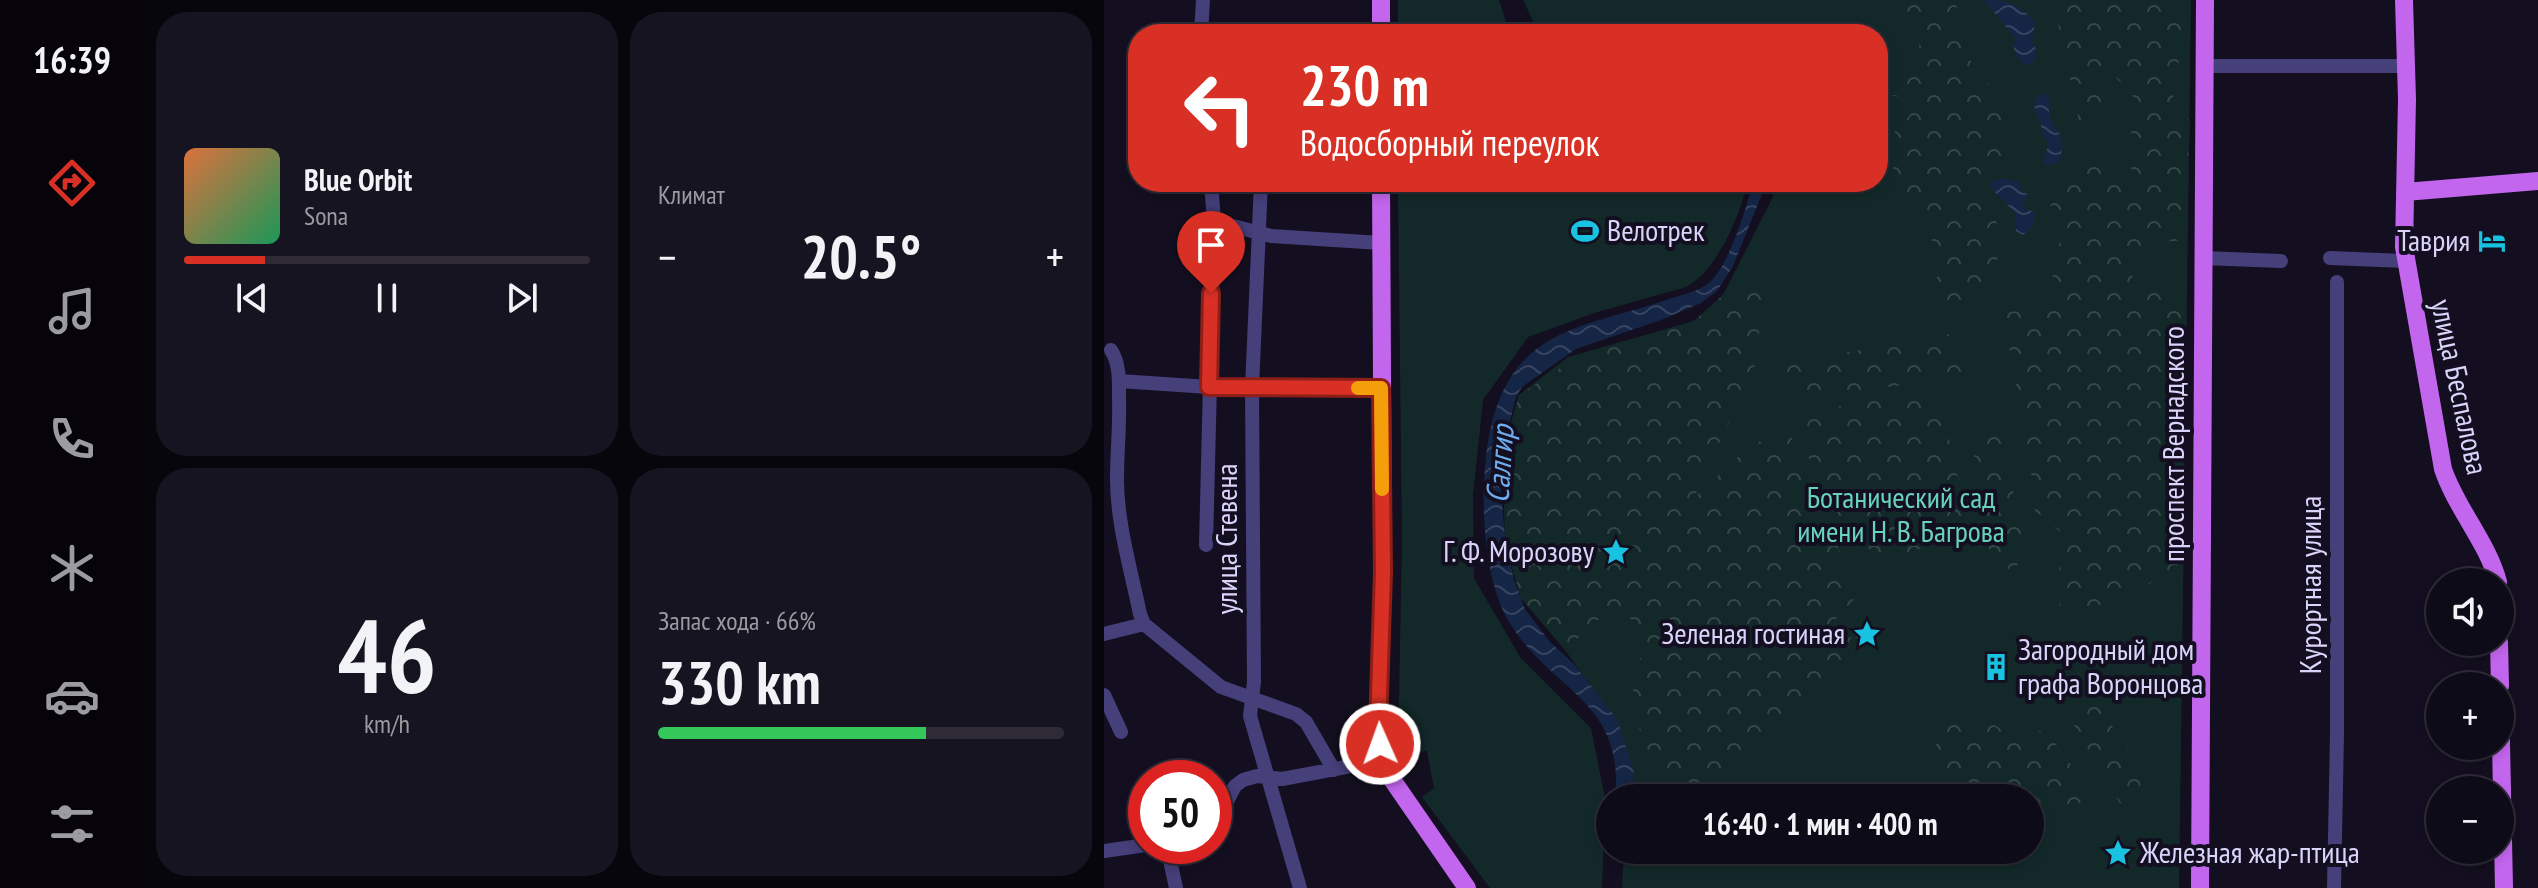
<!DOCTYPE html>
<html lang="ru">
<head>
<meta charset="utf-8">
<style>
	body { margin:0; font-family:"PT Sans Narrow",sans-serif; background:#171421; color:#f1f3f6; height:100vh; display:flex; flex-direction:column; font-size:30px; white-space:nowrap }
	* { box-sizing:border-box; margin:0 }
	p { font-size:26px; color:#9b9ba2 }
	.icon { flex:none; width:44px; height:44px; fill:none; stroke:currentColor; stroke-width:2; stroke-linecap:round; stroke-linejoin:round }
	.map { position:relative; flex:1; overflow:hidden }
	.sheet { display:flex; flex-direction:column; gap:12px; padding:12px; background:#08060d; width:960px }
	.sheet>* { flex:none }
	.guide { position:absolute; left:24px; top:24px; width:760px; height:168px; border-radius:32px; box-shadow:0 4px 12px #0003,0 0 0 2px #2e2b37; background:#d93025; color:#fff; overflow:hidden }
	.tools { position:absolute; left:1322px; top:568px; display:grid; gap:16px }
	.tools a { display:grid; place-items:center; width:88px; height:88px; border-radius:50%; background:#0e0b18; box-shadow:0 4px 12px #0003,0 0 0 2px #2e2b37; font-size:40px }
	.speed { position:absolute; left:24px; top:760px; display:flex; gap:16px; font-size:40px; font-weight:700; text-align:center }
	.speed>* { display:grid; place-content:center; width:104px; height:104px; border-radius:50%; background:#0e0b18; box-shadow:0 4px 12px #0003,0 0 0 2px #2e2b37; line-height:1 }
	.speed .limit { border:12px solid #d22; background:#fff; color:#111 }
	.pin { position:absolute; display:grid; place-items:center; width:68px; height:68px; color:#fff; margin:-82px -34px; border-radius:50% 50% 50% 0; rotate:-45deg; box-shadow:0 0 8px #0007 }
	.pin .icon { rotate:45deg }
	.me { position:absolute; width:88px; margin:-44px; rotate:358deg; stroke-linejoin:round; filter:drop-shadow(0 0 6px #0008) }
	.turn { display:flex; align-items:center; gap:28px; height:168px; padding:0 40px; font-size:36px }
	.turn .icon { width:104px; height:104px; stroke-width:2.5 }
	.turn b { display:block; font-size:56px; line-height:68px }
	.big { font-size:60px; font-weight:700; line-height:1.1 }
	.sheet .card { flex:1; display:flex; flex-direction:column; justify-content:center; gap:12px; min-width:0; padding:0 28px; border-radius:32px; background:#171421 }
	.sheet .dial { align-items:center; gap:0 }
	.dial b { font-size:104px; line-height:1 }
	.song { display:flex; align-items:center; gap:24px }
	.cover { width:96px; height:96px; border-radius:12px; background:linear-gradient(135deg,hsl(20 70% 55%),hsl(150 70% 35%)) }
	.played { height:8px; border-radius:4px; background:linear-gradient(90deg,#d93025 20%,#2e2b37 20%) }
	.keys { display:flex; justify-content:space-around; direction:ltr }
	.heat { display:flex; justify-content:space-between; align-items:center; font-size:44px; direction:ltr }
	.charge { height:12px; border-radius:6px; background:linear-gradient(90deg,#34c759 66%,#2e2b37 0) }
	.sheet .tiles { flex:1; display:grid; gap:12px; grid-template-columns:repeat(2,1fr) }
	.trip { position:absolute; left:492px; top:784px; width:448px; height:80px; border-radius:40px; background:#0e0b18; box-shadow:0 4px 12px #0003,0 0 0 2px #2e2b37; font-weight:700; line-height:80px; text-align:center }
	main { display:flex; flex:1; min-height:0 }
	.tab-bar { display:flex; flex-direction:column; width:144px; justify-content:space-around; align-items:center; background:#06040a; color:#9b9ba2 }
	.tab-bar .icon { width:56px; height:56px }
	.tab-bar .current { color:#d93025 }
	.tab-bar b { font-size:36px; color:#f1f3f6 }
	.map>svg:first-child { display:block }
	.green { fill:#132929 }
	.forest { fill:url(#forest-crowns) }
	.water { fill:url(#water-waves) }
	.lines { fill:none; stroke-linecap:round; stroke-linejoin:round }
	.minor { stroke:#453f7a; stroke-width:14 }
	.major { stroke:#c366ee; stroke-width:18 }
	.route-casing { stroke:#8d1f18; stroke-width:20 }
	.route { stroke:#d93025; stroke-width:14 }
	.slow { stroke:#f59e0b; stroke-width:14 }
	.labels { text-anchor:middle; stroke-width:8; stroke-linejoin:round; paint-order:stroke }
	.poi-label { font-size:30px; fill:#dad3fa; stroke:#130f20; text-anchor:start }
	.street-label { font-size:30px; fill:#dad3fa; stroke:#130f20 }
	.park-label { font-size:30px; fill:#67d2bd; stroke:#130f20 }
	.water-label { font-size:32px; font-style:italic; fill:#6cacef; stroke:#130f20 }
</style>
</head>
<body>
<main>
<nav class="tab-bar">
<b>16:39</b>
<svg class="icon current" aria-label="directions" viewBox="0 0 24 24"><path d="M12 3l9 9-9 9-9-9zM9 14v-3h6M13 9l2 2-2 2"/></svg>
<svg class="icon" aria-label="music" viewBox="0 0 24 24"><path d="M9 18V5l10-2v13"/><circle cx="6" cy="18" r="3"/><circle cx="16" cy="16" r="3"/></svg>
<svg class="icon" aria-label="phone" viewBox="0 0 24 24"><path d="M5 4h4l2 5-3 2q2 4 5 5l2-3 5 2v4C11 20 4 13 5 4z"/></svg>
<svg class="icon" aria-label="climate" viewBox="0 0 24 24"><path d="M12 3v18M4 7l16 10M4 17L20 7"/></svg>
<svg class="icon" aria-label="car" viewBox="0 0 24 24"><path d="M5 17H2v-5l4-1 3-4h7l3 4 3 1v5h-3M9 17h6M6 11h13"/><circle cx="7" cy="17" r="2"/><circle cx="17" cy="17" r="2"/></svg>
<svg class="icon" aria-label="filters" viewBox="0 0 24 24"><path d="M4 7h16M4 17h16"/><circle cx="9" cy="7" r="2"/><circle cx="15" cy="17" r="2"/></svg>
</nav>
<section class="sheet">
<div class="tiles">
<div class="card">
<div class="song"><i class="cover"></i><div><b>Blue Orbit</b><p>Sona</p></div></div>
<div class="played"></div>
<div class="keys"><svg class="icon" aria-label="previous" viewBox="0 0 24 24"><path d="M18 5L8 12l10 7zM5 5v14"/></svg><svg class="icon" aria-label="pause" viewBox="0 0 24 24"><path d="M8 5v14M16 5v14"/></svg><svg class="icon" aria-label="next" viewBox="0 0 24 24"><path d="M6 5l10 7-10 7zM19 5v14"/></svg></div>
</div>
<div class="card"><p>Климат</p>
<div class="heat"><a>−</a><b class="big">20.5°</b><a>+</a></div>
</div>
<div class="card dial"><b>46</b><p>km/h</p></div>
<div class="card"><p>Запас хода · 66%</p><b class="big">330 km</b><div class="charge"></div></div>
</div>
</section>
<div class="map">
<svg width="1434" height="888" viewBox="0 0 1434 888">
	<defs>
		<pattern id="forest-crowns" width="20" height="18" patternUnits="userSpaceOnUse" patternTransform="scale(2)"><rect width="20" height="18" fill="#132929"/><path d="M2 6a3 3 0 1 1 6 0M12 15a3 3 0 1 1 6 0" fill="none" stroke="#354749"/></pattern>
		<pattern id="water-waves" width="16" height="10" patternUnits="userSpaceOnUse" patternTransform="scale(2)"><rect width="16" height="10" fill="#152545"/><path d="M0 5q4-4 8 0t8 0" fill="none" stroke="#364461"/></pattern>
	</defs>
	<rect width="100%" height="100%" fill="#130f20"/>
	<path class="green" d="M294,0H395L406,34H294Z
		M419,0H1087L1075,888H518L520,850H926V798H525L511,720L461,650L417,598L401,543L400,508L405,430L415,395L464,357L590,321L619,295L669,197V182H774V34H438L430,23Z
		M294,182H644C635,216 614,270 582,287L490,313L424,337L379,400L369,495L370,578L416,657L487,728L501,798L498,888H386L318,797L330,788L323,751L294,754L298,541Z"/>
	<path class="forest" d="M798,0H851L872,82L902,85V160L875,184L894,226L893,267L870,307H835L827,291L838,266L824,229L789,174L791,131L819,101L774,93V69L814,64L816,36Z
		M949,0H1081V31L1068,94L1086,123L1080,240L1039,244L1021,260L1033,287L1082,295L1072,593L1055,576L1024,601L956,611L955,576L958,533L931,511L927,470L899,313L950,306L948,281L956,240L946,206L988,154L1030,190L1026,156L1029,96L1003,68L995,127L976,126Z
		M663,272L651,365L590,498L648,444L685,432L754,595L712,641L780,634L583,798H562L526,704L543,628L507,608L461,650L417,598L401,543L405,488L401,465L405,430L415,395L476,355L590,321L619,295Z
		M852,333L869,365L862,378L680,399L671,365Z
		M820,392L844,421L847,461L862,495L859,527L796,559L744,542L685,415Z
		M893,413L923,558L906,570L891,561L874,526L868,477L872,440Z
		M1012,680L1005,721L1038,771L1033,812L1023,815L958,705Z
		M867,713L909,735L941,730L992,798L926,819V798H852L823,721Z"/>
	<path class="water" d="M880,0C902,0 918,4 931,23L928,42L932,49L930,63L922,65L913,57L909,46L912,39Z
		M941,94L946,99C939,133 967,123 955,162L943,166L938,162L945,144L937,131C939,116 923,108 934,95Z
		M900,178L915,182L917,185L915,190L925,195L918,205L920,208L932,213L928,227L919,235L912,231V214L887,188L886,182Z
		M649,182H661L658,194L629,266L613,291L597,303L557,320L472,349L418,387L412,397L398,453L397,491L401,537L410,580L421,609L446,642L470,664L513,719L530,773L527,798H511C521,698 446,692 404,620C377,574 375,482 386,431C408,327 480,328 562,300C576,295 596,292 607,281C625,264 643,207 649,182Z"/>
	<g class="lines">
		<path class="minor" d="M97,34L99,0
			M1100,66H1303
			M157,182L148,388L150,682L146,716L196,888
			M110,221L167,236L277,243
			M1099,258L1177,261
			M1226,258L1301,261
			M7,350C16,364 15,382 15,398C16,425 13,452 13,479C13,524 27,570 36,614L40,624L117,687L192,714L202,722L230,770
			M15,381L105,387L277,388
			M102,545L110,221L107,182
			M0,634L40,624
			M0,695L17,732
			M110,826L131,786L139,780L153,776L178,779L279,760
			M63,846L72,888
			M0,851L42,845
			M1230,888L1233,734V282"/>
		<path class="major" d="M1300,0L1303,99L1300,247L1339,469C1352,508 1384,543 1394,582
			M277,34V0
			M277,182L279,572L274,728L279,760L287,778L363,888
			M1301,192L1434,181
			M1395,642L1396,686
			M1396,695L1400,888
			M1096,888L1101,0"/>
	</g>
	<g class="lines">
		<g class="route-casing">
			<path id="route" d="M107,293L105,387L277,388L279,572L274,728L276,744"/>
		</g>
		<use href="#route" class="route"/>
		<path class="slow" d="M254,388H277L278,489"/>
	</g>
	<defs>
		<g id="stadium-bare" transform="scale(2.16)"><path d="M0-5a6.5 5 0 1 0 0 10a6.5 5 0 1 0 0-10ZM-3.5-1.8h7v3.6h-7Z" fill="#19c2e1" stroke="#130f20" stroke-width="2.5" paint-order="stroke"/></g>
		<g id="hotel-bare" transform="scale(2.16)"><path d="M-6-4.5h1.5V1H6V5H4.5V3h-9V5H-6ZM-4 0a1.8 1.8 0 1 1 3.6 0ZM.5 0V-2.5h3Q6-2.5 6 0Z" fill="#19c2e1" stroke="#130f20" stroke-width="2.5" paint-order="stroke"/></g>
		<g id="sight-bare" transform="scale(2.16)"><path d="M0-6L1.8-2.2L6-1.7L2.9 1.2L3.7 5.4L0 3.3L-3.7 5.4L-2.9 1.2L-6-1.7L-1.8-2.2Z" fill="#19c2e1" stroke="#130f20" stroke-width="2.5" paint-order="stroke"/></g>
		<g id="building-bare" transform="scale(2.16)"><path d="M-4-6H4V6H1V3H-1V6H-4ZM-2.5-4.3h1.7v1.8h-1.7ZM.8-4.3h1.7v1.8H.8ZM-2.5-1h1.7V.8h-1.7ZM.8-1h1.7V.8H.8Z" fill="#19c2e1" stroke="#130f20" stroke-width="2.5" paint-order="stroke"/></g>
	</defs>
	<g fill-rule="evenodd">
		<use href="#stadium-bare" x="481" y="231"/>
		<use href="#hotel-bare" x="1388" y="241"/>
		<use href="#sight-bare" x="512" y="552"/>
		<use href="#sight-bare" x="763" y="634"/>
		<use href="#building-bare" x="892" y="667"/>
		<use href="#sight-bare" x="1014" y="853"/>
	</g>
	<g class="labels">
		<g class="poi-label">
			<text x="503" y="241">Велотрек</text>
			<text x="1366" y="251" text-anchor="end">Таврия</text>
			<text x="490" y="562" text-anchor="end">Г. Ф. Морозову</text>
			<text x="741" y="644" text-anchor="end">Зеленая гостиная</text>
			<text x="914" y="660">Загородный дом<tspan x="914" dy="34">графа Воронцова</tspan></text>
			<text x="1036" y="863">Железная жар-птица</text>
		</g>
		<g class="street-label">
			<text transform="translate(1355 387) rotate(78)" y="10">улица Беспалова</text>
			<text transform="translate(1070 444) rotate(-90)" y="10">проспект Вернадского</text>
			<text transform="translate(123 539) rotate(-90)" y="10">улица Стевена</text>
			<text transform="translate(1207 585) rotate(-90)" y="10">Курортная улица</text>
		</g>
		<g class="park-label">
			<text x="797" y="508">Ботанический сад<tspan x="797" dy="34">имени Н. В. Багрова</tspan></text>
		</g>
		<g class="water-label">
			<text transform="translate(396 464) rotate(-86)" y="11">Салгир</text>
		</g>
	</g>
</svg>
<div class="tools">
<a><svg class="icon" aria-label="sound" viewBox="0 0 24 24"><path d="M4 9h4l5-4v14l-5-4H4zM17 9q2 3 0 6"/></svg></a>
<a>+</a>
<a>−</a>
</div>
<div class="speed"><div class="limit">50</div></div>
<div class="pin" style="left:107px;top:293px;background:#d93025"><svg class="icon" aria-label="arrive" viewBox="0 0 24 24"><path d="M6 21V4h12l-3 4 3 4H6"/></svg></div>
<svg class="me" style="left:276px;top:744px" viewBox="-20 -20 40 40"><circle r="17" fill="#d93025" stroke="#fff" stroke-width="3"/><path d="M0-11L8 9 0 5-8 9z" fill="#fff"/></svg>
<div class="trip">16:40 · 1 мин · 400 m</div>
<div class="guide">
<div class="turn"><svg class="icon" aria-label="left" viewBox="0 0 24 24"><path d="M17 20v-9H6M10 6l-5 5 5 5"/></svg><div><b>230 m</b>Водосборный переулок</div></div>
</div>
</div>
</main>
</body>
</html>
